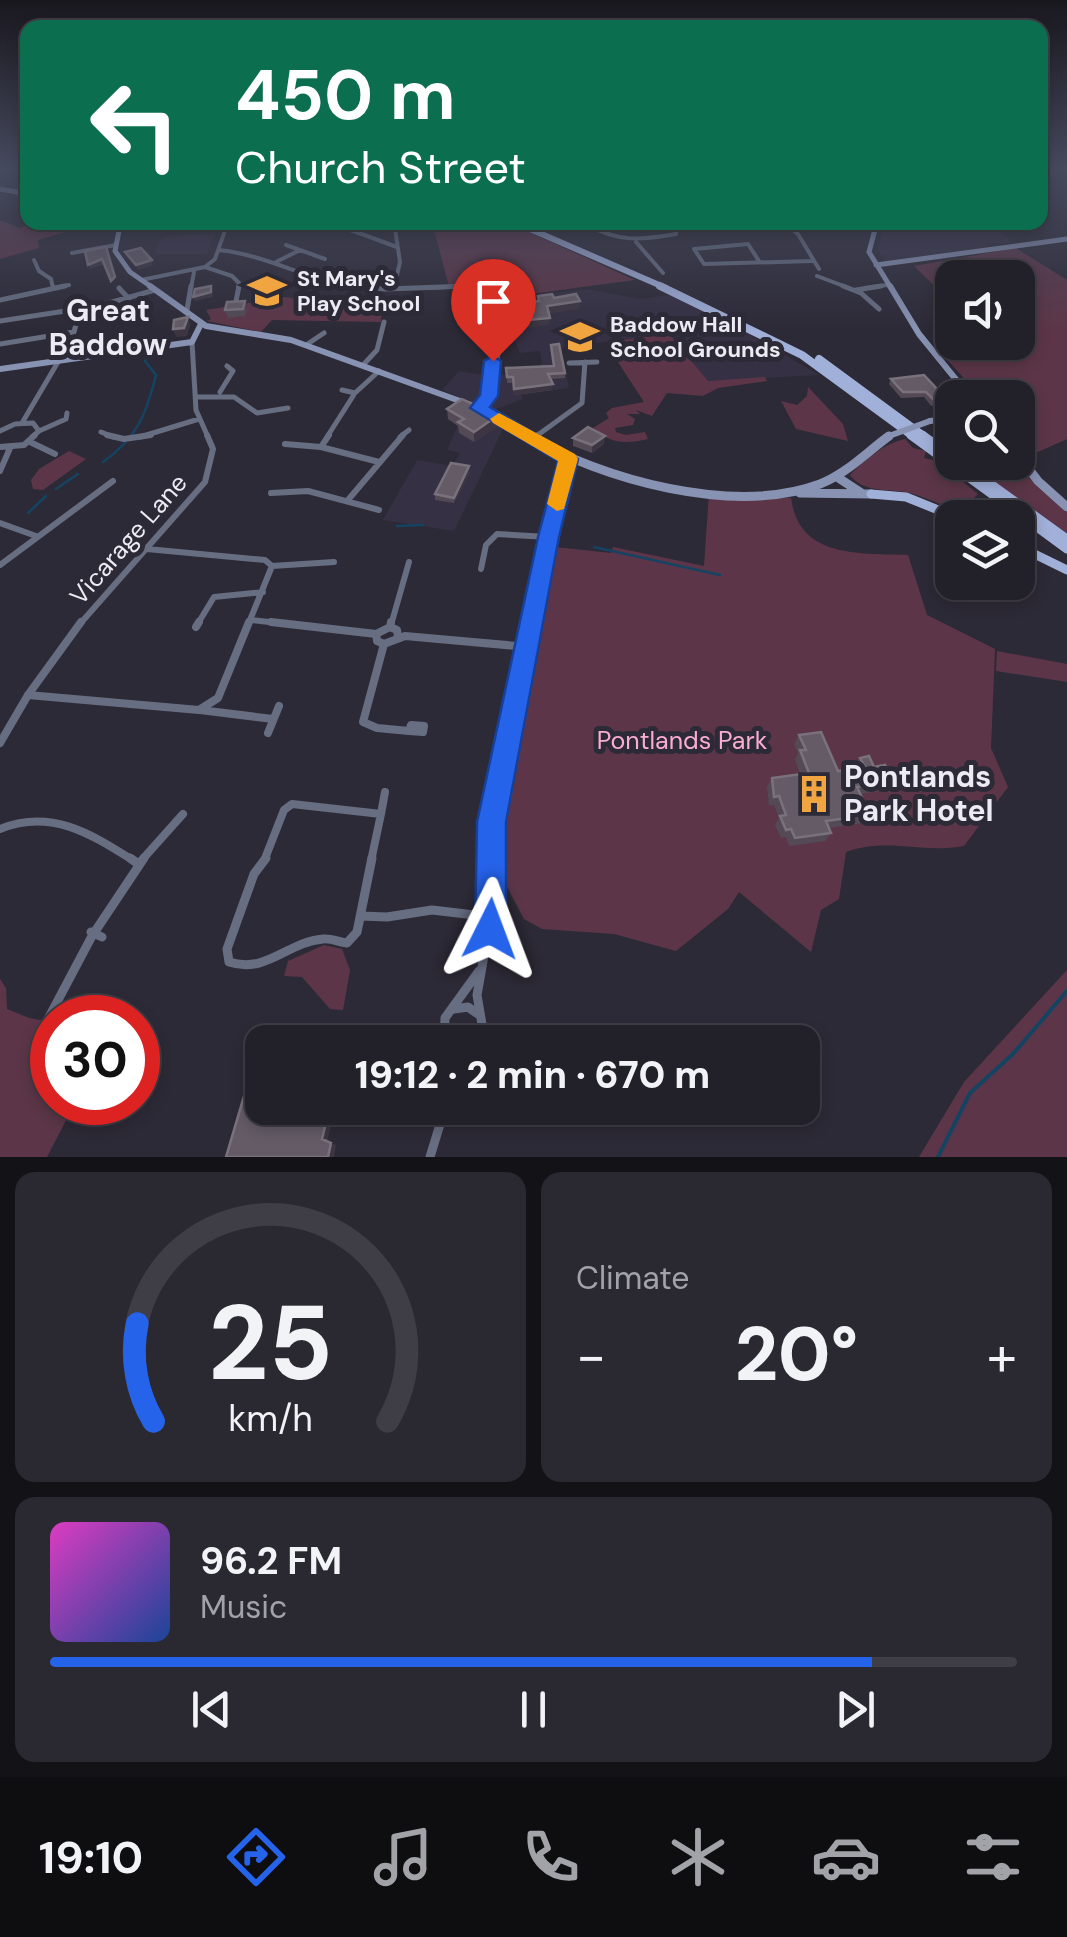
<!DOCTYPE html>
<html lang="en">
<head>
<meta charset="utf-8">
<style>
	body { margin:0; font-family:"DM Sans",sans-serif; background:#2a2831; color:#f1f3f6; height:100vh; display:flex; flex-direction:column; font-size:38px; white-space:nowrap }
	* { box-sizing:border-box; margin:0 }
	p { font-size:32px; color:#a2a3a8 }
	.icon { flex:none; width:55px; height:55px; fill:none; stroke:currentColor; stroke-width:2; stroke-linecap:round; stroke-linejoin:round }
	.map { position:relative; height:1157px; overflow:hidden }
	.panel { display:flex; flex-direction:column; gap:15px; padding:15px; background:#131217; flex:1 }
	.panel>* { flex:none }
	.hud { position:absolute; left:20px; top:20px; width:1028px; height:210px; border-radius:20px; box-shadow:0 5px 15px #0003,0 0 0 2px #3f3e46; background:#0b6e4f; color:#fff; overflow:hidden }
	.controls { position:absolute; left:935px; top:260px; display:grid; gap:20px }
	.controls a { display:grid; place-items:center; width:100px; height:100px; border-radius:20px; background:#222029; box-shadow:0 5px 15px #0003,0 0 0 2px #3f3e46; font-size:50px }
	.speed { position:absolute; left:30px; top:995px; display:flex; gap:20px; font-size:50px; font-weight:700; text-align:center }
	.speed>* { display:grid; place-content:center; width:130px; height:130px; border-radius:50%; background:#222029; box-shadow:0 5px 15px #0003,0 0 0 2px #3f3e46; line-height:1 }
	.speed .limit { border:15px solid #d22; background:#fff; color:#111 }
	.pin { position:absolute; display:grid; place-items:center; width:85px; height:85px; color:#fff; margin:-102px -42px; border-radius:50% 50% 50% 0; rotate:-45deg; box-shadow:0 0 10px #0007 }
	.pin .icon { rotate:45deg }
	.me { position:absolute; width:110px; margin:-55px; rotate:3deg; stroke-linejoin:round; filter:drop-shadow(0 0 8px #0008) }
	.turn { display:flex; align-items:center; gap:35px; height:210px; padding:0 50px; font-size:45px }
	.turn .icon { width:130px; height:130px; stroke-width:2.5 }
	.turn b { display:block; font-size:70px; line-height:85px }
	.big { font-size:75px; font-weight:800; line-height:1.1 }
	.panel .card { flex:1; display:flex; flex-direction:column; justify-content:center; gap:15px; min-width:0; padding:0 35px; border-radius:20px; background:#2a2831 }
	.panel .dial { align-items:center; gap:0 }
	.dial svg { height:260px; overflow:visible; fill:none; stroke:#3f3e46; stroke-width:7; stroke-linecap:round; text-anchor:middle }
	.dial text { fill:#f1f3f6; stroke:none }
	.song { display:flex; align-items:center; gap:30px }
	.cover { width:120px; height:120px; border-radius:15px; background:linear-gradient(135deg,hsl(310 70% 55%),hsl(220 70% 35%)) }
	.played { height:10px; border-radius:5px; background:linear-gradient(90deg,#2563eb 85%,#3f3e46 85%) }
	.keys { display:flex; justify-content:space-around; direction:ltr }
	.heat { display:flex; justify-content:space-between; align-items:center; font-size:55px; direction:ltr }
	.panel .tiles { flex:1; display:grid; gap:15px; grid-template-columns:1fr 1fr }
	.card:last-child { grid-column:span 2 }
	.trip { position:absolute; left:245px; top:1025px; width:575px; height:100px; border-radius:20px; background:#222029; box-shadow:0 5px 15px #0003,0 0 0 2px #3f3e46; font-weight:800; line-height:100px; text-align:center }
	.dock { display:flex; height:160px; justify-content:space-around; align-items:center; background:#0e0d10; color:#a2a3a8 }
	.dock .icon { width:70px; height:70px }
	.dock .current { color:#2563eb }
	.dock b { font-size:45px; color:#f1f3f6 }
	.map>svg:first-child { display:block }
	.built { fill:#353043 }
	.green { fill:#5c3648 }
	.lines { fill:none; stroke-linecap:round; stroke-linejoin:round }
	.stream-far1 { stroke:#154362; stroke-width:2.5 }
	.stream { stroke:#154362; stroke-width:4 }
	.street-far4 { stroke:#676e82; stroke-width:4 }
	.street-far3 { stroke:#676e82; stroke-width:5 }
	.street-far2 { stroke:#676e82; stroke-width:6 }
	.street-far1 { stroke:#676e82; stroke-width:8 }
	.street { stroke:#676e82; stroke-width:9 }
	.secondary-far2 { stroke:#8893b3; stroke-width:5 }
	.secondary-far1 { stroke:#8893b3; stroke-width:6 }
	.secondary { stroke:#8893b3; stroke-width:9 }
	.primary-far2 { stroke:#a1b0d9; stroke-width:6 }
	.primary-far1 { stroke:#a1b0d9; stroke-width:8 }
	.primary { stroke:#a1b0d9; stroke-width:9 }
	.secondary-bridge { stroke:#8893b3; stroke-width:6 }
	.wall { fill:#534a55 }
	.shaded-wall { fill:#3d3642 }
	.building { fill:#645b66; stroke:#79727c; stroke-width:2.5 }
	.route { fill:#2563eb; stroke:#184099; stroke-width:2.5 }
	.slow { fill:#f59e0b }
	.labels { text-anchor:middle; stroke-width:10; stroke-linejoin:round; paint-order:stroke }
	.far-poi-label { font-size:22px; font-weight:bold; fill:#eceaf2; stroke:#2d2a37; text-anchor:start }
	.street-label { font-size:25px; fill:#eceaf2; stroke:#2d2a37 }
	.park-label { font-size:25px; fill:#faacd1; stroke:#2d2a37 }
	.far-district-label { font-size:30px; font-weight:bold; fill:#eceaf2; stroke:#2d2a37 }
	.near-poi-label { font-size:30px; font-weight:bold; fill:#eceaf2; stroke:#2d2a37; text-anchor:start }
</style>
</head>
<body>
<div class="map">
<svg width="1067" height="1157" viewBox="0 0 1067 1157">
	<rect width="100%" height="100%" fill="#2d2a37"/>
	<path class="built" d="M885,223H991L1013,243H984L987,248L885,261L877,250Z
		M214,234L207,254H154L159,241L168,236Z
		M587,289L640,299L669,295L728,322L819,375L708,381L668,334L561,348L569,388L521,395L523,399L491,411L442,390L459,371L489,376L532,372L542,363L540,351L520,353L507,320L509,298Z
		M494,420L503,429L454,531L383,520L417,460L453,466L460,453L447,450L458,425Z"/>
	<path class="green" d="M0,220L19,228L35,223H81L69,231L38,240L39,248L0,259Z
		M432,223H509L635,280L508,297L504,287L494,283L449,286Z
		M1016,248L1067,280V439L1031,455L1018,439V398L981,397L941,353L978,343L1018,342V278H952V303L914,266Z
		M285,297L345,306L382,305L381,322L272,320L261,332L207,321L211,319L206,310Z
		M669,334L708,381L765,377L767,381L718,388L703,396L667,393L652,416L636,410L640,414H627L635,419L633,425L615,428L616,432L626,435L645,432L648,439C626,444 610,444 593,428L609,418L606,413L612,408L644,402L614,356L628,354L622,340Z
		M808,387L843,424L848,441L796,429L781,401L797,405L807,396Z
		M905,439L913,448L926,451L924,458L937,461L978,494L963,509L980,517H970C950,508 930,499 910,493C889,488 864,494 850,475C866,459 883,444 905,439Z
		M69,451L86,459L43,490L33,489L31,480L39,469Z
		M967,463H1012L1067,512V533Z
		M709,493L791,498C799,559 860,553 908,555L927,615L995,649L991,748L1008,787L964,846C919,854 889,837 846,852L839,899L821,910L811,952L739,892L728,909L676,951L614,934L542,929L524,919L501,876L499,827L555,547L611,553L613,547L704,566Z
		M997,651L1067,664V682L996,671Z
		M324,945L342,949L350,970L343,1010L330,1009L302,977L284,976L288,961Z
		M1067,970V1157H919L964,1082Z
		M0,979L6,988L7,1009L29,1018L52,1022V1102L75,1103L47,1157H0Z"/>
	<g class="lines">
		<path class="stream-far1" d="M103,462C137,438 146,415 156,375L145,361L148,353
			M56,489L78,474
			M28,513L46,496
			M397,526L423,525
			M594,547L720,575"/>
		<path class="stream" d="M938,1157L970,1093L1013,1054L1067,991"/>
		<path class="street-far4" d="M329,222L397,247
			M394,222L400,262L394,288
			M593,222L587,224C618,243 642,240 676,234V225
			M657,222H735
			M782,222L798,234L819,269
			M636,242L663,273
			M286,245L325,259
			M219,250C269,255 312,283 363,288
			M72,253L116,245
			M34,260L39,271L51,279L53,288
			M759,261L748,244L694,249L704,264L812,261
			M276,262L300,250
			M205,267L232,276L239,283L238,288
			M817,276L849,288
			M141,280L205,267L215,259L228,222
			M53,288L69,285
			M191,288L194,272
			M424,288L493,285L496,288
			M866,288L887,285"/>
		<path class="street-far3" d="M341,286L386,289L469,286
			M494,286L507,300
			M843,286L861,293L879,309
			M119,288L129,299
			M856,290L881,286
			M0,300L65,286
			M236,301L239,286
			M187,310L191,286
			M0,321L98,306L155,290
			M192,342L196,410L208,437
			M0,344L74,332L80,309
			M306,345L324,333
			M569,363L597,362
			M364,364L377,350L384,322
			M342,390L355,393
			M220,392L233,371L227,366
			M196,397H234L257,413L288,408
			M479,409C493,391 497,350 506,325
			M22,423L58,362
			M0,431L15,424L33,423L39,431L32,437
			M39,431L66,419L67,413
			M101,432L113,437
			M140,437L199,419
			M327,437L355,393L379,371
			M400,437L409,430
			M535,437L582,403L585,362"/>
		<path class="street-far2" d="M107,435L124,439L151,435
			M535,437L538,435
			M30,442L55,454
			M285,444L321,447L379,462
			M0,447L24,445L35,435
			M321,447L329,435
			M0,471L10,448
			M271,493L308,491L379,510
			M348,500L403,435
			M0,523L36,536
			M147,549L265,560L272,566L248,625
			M0,565L113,481
			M272,566L334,562
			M481,569L486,545L497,534L549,537
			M251,620L294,625
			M79,625L205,482L213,449L207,435
			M197,625L214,597L263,592
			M391,625L409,562
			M531,625L568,459"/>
		<path class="street-far1" d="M271,622L376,634L390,627L397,630L398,636
			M196,627L199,622
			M390,627L391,622
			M376,634L377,641L384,644L405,636L528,647
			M384,644L363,722L377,728L409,731
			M28,695L199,710L218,698L249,622
			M200,710L273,719
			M411,725L424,726L423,732L409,731Z
			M268,733L279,706
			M0,743L28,695L81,622
			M381,814L385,792
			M0,829C51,808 91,834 134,861
			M141,861L183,814
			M264,861L284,810L292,804L381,814L371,861
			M493,861L492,822L532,622"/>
		<path class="street" d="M130,858L137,863
			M266,858L254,874L227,949L229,962C267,974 287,942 323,939C331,938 339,942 347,943L357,932L372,858
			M361,916L387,917L432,910L492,917
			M91,932L102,937
			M454,1009L468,1007L478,1014
			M48,1019L92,936L144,858
			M444,1042L445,1018L479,971
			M480,1042L483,1030L477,995L494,900L493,858
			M430,1157L445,1108"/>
		<path class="secondary-far2" d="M0,189L28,194
			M115,222L119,231L115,251L130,272L153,288
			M877,222L869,252L891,288
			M876,265L1067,239"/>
		<path class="secondary-far1" d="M150,286L206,326L291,340L471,405
			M890,286L919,334L971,398
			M0,369L192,342L201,324
			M490,414L530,437
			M930,421L952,418"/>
		<path class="secondary" d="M526,435C602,480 734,516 820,484C846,474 867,452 889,436
			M1018,455L1038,481L1067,507
			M837,477L863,494
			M800,493L871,494"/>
		<path class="primary-far2" d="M514,222L666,288"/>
		<path class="primary-far1" d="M660,286L802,355L914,437
			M819,359L925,437"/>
		<path class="primary" d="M911,435L1067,549
			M922,435L952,457
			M960,462L1067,539
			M871,494L906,497L958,518
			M1018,546L1067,570"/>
		<path class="secondary-bridge" d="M889,436L930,421"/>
	</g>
	<path class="wall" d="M952,308V330L942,319L947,309Z
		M247,309L245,316L228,318L225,310Z
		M551,350L565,373V378L551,379L552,390L514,395L513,383H507L506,368L553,366Z
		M891,379L939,391L952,398V403L931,406L924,397L901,398L889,384Z
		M447,409L498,426L474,442L459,433L458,426L448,419Z
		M573,438L604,444L592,453L573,446Z
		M470,472L454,503L435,500V494Z
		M799,735L838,771L855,768L854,767L860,758L893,782L886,790L860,794L870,815L863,823L829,828L831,833L825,841L789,846L786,837L781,838L775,825L779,818L774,805L769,806L767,787L772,778L800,774L795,760L798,753L794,744Z"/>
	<path class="shaded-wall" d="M102,259L105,264L90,269L88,265Z
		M152,260L153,265L138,270L136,265Z
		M270,277L273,297L258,299L256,291Z
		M211,286L213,297L195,301L193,297Z
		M580,301L579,309L547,314V306Z
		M188,317L190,325L187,336L176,337L173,329Z
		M550,318L549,325L518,329V321Z
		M553,384L552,390L514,395V389Z
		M497,416L498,426L474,442V432Z
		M605,436L604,444L592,453V445Z
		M469,466L470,472L454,503V498Z
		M337,1108H343L341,1115L332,1122L327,1142L322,1139L327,1119Z
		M331,1143L336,1145L334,1157H328Z"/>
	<path class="building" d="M106,247L115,277L111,281L102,259L88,265L85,251Z
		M141,248L152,260L136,265L125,252Z
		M270,277L271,289L256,291L254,279Z
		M211,286V292L193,297L195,289Z
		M552,294L554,298L576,294L580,301L547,306L550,318L518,321L513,306L539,301L538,296Z
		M245,301L243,309L225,310L227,302Z
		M188,317L184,328L173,329L174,320Z
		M559,344L565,373L548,374L553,384L514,389L513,377H507L506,368L554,366L551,345Z
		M924,375L939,391L951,390L958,397L934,400L926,392H903L891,379Z
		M462,399L497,416L474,432L458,422L464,419L447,409Z
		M588,427L605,436L592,445L573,438Z
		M451,463L469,466L454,498L435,494Z
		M821,732L838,771L865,767L860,758L869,756L874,767L885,765L893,782L857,787L870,815L826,821L831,833L795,838L791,829L786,830L780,816L786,815L779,796L774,797L772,778L809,773L800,750H806L799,735Z
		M258,1049L262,1050V1108H337L336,1112L327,1119L322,1139L331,1143L328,1157H226Z"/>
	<linearGradient id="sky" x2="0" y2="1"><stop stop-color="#19171e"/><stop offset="0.51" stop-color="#464a5e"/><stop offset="1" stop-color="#464a5e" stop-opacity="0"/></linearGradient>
	<rect width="1067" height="331" fill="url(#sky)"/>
	<path class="route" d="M493,356L501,361L498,396L490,407L578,459L559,537L506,822V929L502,940L490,945L479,940L475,929L477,822L538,537L558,461L470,408L480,395L484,361Z"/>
	<path class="slow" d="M499,413L575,454L578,459L564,509L557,511L547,504L558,461L493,423L490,419Z"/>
	<defs>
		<g id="school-bare" transform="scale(3)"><path d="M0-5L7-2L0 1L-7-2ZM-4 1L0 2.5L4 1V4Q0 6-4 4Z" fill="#f1a540" stroke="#2d2a37" stroke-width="2.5" paint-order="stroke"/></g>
		<g id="building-bare" transform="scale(3)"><path d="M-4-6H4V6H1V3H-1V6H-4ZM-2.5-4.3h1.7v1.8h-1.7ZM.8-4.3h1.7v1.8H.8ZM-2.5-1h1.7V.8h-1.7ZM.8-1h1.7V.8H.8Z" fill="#f1a540" stroke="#2d2a37" stroke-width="2.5" paint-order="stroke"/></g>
	</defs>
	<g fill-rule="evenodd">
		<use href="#school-bare" x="267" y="291"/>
		<use href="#school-bare" x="580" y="337"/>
		<use href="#building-bare" x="814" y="794"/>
	</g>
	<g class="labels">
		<g class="far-poi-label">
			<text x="297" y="286">St Mary's<tspan x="297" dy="25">Play School</tspan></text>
			<text x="610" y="332">Baddow Hall<tspan x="610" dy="25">School Grounds</tspan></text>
		</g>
		<g class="street-label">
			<text transform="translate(128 539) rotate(-49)" y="9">Vicarage Lane</text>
		</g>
		<g class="park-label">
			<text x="682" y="749">Pontlands Park</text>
		</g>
		<g class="far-district-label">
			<text x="108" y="321">Great<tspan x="108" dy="34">Baddow</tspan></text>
		</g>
		<g class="near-poi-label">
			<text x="844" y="787">Pontlands<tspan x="844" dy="34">Park Hotel</tspan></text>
		</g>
	</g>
</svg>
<div class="controls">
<a><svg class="icon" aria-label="sound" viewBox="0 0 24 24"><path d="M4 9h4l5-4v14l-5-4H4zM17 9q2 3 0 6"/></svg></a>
<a><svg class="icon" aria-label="search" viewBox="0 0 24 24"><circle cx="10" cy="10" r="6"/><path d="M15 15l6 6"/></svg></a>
<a><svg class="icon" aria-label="layers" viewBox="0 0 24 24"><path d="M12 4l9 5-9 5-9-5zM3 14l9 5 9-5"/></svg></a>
</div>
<div class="speed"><div class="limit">30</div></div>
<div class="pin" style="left:493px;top:361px;background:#d93025"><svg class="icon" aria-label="arrive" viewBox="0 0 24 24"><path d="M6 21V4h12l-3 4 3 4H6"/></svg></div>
<svg class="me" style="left:490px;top:929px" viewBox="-20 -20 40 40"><path d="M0-17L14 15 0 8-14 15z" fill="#2563eb" stroke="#fff" stroke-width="4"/></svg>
<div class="trip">19:12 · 2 min · 670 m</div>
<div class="hud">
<div class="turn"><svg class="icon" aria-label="left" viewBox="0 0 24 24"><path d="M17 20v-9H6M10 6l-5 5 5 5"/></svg><div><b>450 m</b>Church Street</div></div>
</div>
</div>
<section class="panel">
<div class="tiles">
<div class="card dial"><svg viewBox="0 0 100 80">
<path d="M14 69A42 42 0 1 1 86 69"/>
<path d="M14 69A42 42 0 0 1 9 39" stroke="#2563eb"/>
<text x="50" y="56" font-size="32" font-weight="700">25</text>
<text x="50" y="72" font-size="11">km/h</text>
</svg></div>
<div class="card"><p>Climate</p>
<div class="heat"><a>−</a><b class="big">20°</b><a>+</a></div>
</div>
<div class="card">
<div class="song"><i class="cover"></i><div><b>96.2 FM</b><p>Music</p></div></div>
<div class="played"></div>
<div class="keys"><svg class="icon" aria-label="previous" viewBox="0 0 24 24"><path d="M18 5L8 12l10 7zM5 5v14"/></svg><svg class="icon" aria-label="pause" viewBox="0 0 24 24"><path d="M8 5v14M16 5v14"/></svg><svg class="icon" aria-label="next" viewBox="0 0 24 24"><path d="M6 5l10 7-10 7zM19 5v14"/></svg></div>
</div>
</div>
</section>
<nav class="dock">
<b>19:10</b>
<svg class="icon current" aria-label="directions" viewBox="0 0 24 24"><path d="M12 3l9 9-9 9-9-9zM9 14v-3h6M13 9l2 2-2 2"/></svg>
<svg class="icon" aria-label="music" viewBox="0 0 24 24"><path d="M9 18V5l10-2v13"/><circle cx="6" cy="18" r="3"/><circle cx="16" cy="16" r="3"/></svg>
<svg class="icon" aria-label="phone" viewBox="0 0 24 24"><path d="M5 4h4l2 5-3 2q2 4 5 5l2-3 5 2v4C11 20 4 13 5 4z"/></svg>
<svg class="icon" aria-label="climate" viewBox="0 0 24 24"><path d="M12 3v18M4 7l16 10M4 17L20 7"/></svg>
<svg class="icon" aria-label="car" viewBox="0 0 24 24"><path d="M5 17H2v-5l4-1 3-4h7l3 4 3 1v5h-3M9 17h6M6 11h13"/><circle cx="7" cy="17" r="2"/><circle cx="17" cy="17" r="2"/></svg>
<svg class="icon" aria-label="filters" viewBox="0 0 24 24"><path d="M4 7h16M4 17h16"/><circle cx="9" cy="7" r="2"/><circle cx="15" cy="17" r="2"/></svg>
</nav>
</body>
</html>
